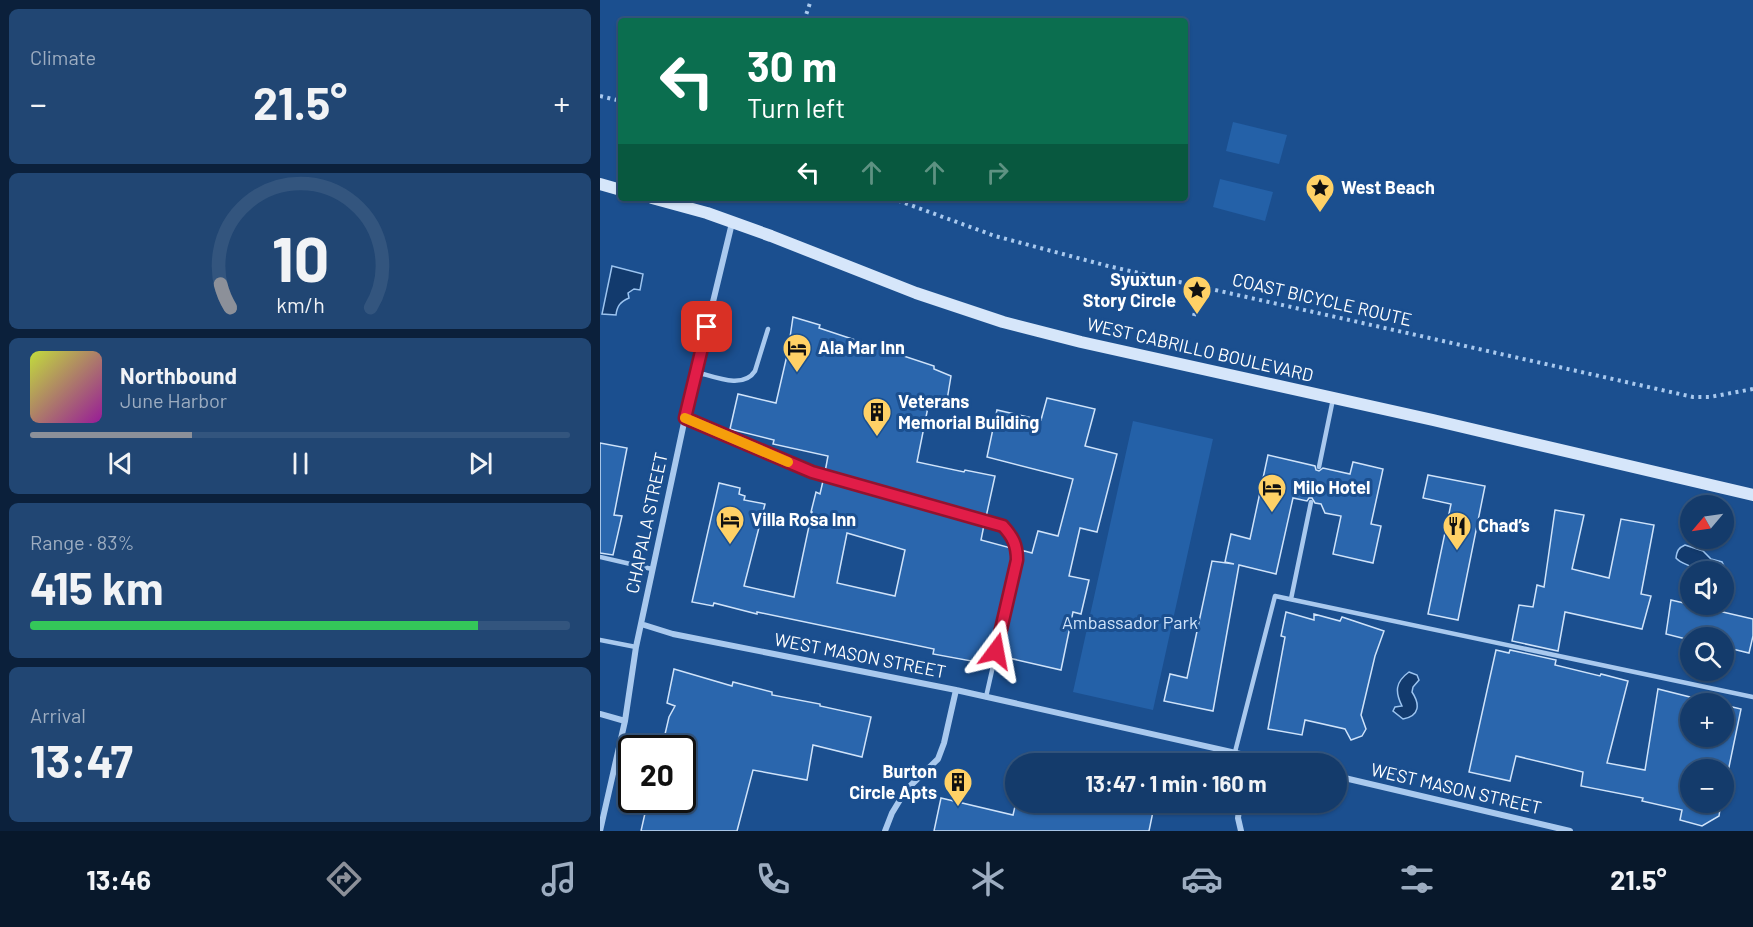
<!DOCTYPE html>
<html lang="en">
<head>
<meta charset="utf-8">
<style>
	body { margin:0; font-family:Barlow,sans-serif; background:#214673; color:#f1f3f6; height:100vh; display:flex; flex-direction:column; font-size:22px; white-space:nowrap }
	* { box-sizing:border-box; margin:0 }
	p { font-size:20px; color:#9dadc1 }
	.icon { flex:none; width:33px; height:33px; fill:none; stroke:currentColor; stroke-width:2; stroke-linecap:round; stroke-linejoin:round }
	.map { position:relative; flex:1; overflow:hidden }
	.sheet { display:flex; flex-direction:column; gap:9px; padding:9px; background:#0b203b; width:600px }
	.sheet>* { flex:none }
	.hud { position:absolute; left:18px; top:18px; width:570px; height:183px; border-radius:6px; box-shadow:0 2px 4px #0004,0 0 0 2px #33557e; background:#0b6e4f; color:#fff; overflow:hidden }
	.needle { width:39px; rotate:241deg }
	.fabs { position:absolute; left:1080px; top:495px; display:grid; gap:12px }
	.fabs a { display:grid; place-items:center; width:54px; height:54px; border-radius:50%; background:#143b6b; box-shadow:0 2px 4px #0004,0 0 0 2px #33557e; font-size:30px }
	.speed { position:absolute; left:18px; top:735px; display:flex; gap:12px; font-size:30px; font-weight:700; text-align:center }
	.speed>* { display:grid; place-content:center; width:78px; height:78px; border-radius:50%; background:#143b6b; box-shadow:0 2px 4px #0004,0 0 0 2px #33557e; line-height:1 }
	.speed .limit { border:3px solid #111; border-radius:9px; background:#fff; color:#111 }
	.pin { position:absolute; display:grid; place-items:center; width:51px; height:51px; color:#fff; margin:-26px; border-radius:12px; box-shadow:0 3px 9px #0006 }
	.me { position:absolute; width:66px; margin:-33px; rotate:13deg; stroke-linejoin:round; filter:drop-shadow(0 0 4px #0008) }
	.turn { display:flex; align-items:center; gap:21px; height:126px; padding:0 30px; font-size:27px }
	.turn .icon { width:78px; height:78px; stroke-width:2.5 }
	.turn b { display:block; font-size:42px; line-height:51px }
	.lanes { display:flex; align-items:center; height:57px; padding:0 30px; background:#0003; justify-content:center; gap:30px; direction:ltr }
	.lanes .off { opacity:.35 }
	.big { font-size:45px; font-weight:700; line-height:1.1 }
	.sheet .widget { flex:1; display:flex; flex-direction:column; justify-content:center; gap:9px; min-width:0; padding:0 21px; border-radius:9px; background:#214673 }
	.sheet .dial { align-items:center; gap:0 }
	.dial svg { height:156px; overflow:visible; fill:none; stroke:#33557e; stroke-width:7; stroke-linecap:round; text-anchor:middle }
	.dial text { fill:#f1f3f6; stroke:none }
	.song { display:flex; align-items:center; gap:18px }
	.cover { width:72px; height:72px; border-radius:9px; background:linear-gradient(135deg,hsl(70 70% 55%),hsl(300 70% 35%)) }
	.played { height:6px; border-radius:3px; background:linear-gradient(90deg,#8c9099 30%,#33557e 30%) }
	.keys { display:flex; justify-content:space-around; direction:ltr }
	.heat { display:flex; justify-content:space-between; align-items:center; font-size:33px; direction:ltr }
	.charge { height:9px; border-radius:4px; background:linear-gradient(90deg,#34c759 83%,#33557e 0) }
	.trip { position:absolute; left:405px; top:753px; width:342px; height:60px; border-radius:30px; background:#143b6b; box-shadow:0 2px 4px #0004,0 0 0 2px #33557e; font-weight:700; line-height:60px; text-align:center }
	.dock { display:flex; height:96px; justify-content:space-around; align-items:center; background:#08182b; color:#9dadc1 }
	.dock .icon { width:42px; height:42px }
	.dock .selected { color:#8c9099 }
	.dock b { font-size:27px; color:#f1f3f6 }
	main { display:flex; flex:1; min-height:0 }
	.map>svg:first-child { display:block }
	.green { fill:#2461a8 }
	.water { fill:#123a6d; stroke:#9cc4f0; stroke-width:1.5 }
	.building { fill:#2a66ad; stroke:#cfe3fa; stroke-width:1.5; fill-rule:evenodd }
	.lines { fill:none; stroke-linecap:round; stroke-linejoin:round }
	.path { stroke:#a9c9ee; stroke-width:4; stroke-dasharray:3 4.5; stroke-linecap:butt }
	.lane { stroke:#a9c9ee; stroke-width:4.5 }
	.street { stroke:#a9c9ee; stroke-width:6 }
	.secondary { stroke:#d6e6fa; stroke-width:12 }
	.route-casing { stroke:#92132f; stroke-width:15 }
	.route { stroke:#e11d48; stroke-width:10 }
	.slow { stroke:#f59e0b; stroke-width:10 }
	.labels { text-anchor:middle; stroke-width:6; stroke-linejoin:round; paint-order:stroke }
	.poi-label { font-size:18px; font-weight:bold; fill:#fff; stroke:#1b4f8f; text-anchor:start }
	.street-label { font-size:18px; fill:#fff; stroke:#1b4f8f }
	.park-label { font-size:18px; fill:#cfe3fa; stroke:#1b4f8f }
</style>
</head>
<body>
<main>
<section class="sheet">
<div class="widget"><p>Climate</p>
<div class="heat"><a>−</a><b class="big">21.5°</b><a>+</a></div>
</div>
<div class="widget dial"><svg viewBox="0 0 100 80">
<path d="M14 69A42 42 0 1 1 86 69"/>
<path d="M14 69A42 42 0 0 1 9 57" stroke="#8c9099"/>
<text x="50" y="56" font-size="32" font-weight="700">10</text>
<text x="50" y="72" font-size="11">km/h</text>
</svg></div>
<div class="widget">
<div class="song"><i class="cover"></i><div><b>Northbound</b><p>June Harbor</p></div></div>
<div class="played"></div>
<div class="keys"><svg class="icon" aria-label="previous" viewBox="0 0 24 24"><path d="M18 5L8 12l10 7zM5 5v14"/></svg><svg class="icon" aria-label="pause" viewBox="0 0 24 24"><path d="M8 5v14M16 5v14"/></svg><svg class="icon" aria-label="next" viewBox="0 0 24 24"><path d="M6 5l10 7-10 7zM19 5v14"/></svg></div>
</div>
<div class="widget"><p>Range · 83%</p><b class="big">415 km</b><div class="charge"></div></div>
<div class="widget"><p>Arrival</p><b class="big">13:47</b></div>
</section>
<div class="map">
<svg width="1153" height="831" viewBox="0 0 1153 831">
	<rect width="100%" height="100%" fill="#1b4f8f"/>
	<path class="green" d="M633,122L687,135L679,164L626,151Z
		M620,179L673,192L665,221L613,207Z
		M533,421L613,439L553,710L473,692Z"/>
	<path class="water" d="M12,266L43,274L40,290L34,289L28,293L29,298C20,302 17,306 16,315L2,314Z
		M1085,545L1103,551L1111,559L1122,562L1126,570L1124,578V572L1096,571C1091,564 1082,565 1076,558C1077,551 1078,548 1085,545Z
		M809,672L817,675L819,680L813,687L812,692C820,704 820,716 803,719L793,711L795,707L802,706C795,692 795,682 809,672Z"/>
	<path class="building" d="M193,317L220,325L219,328L334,366V369L351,376L346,406L329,402L317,462L364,472L365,470L395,476L386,517L225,472L228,456L173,444L174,440L130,429L138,394L176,403L188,351Z
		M447,398L495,409L485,446L517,454L497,532L480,528L469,576L489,580L481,614L473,612L461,670L400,656L421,561V550L432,553L438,531L458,536L473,479L387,457L397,410L441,420Z
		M0,443L27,448L14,515L22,516L13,555L0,553Z
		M668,455L715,466L716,470L719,471L723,468L750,474L753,462L783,469L771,524L781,526L773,563L733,554L741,516L725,513L721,504L715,503L712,498H709L707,501L693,498L676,574L639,565L613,711L564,701L570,674L587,678L612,561L634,564L625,562L631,534L650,539Z
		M828,475L885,486L858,620L828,614L851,504L823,498Z
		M223,481L384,525L381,540L411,548L412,560L391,654L384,653L382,663L333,654L334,649L277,637L157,612V614L114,603L113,606L92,602L119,483L140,488L139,494L145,496L144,500L165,504L144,586L194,597L212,512H211L216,492L220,494ZM247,533L305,550L295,596L237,583Z
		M955,510L984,515L972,569L1009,578L1021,519L1054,525L1041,594L1051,596L1042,629L965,612L958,651L912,641L919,605L933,607L937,585L944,587Z
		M1071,600L1153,619V636L1149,653L1124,647V638H1090V640L1066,634Z
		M686,612L714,620V614L740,621L742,617L784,631L775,656L761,715L766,729L762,736L751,740L745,729L705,720L702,735L668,729L685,637L681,636Z
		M896,650L909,653L910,650L956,660L955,665L1000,676L1001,674L1028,681L1007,763L1045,770L1058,689L1118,704H1090V736H1124V705L1141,709L1124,791V770H1090V802H1121L1119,816L1102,826L1080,820L1082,810L1042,801L1043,798L981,786L983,772L916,756L910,781L869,772Z
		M74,669L132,686L133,682L172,692V695L220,704V706L271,717L262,757L213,745L207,780L153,770L137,831H41L48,800L82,807V748L62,747L69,717L75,706L67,703Z
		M341,798L413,815L416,802H555L549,831H334Z"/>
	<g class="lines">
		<path class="path" d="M204,21L211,0
			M0,96L21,101
			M291,198L395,236L508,266L1093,397H1110L1153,389
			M594,316L600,287"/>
		<path class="lane" d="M96,372C113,376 143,390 155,371L168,329
			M85,418L212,473L403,526C414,537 417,545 417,560L386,697
			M719,467L733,399
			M0,557L52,569
			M691,599L711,502
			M0,640L36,647
			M635,752L675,596L1153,697"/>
		<path class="street" d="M41,624L73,634L356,690L685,764
			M0,714L25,721
			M736,776L970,831
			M640,802L638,818L641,831
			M0,831L25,721L36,647L85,418L132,223
			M285,831L292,813L306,790L338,759L344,743L356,690"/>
		<path class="secondary" d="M0,184L21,190
			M52,198L107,213L171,236L316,293L403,322L481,342L833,420L1153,495"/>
	</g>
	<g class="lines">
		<g class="route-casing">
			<path id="route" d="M107,327L85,418L212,472L403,526C413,537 417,545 417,560L396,651"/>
		</g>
		<use href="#route" class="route"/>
		<path class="slow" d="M85,418L188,462"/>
	</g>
	<defs>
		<g id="sight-pin" transform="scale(1.5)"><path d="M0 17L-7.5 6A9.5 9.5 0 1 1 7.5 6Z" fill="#ffd166" stroke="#1b4f8f"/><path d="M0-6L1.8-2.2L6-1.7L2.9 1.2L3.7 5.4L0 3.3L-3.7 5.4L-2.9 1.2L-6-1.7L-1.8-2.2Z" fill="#111"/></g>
		<g id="hotel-pin" transform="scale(1.5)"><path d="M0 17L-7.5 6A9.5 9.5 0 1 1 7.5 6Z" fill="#ffd166" stroke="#1b4f8f"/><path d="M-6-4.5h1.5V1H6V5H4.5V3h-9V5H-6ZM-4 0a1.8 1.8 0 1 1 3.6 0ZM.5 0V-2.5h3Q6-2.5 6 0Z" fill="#111"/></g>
		<g id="building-pin" transform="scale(1.5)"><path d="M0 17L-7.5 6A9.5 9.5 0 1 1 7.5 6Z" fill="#ffd166" stroke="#1b4f8f"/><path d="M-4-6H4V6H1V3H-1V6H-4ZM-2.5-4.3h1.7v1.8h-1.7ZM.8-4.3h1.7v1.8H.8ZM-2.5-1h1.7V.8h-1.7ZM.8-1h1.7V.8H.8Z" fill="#111"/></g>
		<g id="restaurant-pin" transform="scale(1.5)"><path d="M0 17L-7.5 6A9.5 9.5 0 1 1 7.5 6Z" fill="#ffd166" stroke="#1b4f8f"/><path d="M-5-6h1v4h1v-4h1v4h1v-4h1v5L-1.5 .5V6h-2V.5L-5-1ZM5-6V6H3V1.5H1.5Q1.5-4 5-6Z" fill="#111"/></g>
	</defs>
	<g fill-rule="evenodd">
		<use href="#sight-pin" x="720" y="188"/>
		<use href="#sight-pin" x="597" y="290"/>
		<use href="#hotel-pin" x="197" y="348"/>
		<use href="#building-pin" x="277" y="412"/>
		<use href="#hotel-pin" x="672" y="488"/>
		<use href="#hotel-pin" x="130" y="520"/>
		<use href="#restaurant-pin" x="857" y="526"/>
		<use href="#building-pin" x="358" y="782"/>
	</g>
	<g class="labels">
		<g class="poi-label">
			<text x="741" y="194">West Beach</text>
			<text x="576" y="286" text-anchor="end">Syuxtun<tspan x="576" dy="21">Story Circle</tspan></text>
			<text x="218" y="354">Ala Mar Inn</text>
			<text x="298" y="408">Veterans<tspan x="298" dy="21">Memorial Building</tspan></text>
			<text x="693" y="494">Milo Hotel</text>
			<text x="151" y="526">Villa Rosa Inn</text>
			<text x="878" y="532">Chad’s</text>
			<text x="337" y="778" text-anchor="end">Burton<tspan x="337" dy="21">Circle Apts</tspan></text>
		</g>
		<g class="street-label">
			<text transform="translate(722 300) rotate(13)" y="6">COAST BICYCLE ROUTE</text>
			<text transform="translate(600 350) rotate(13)" y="6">WEST CABRILLO BOULEVARD</text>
			<text transform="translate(47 523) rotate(-78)" y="6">CHAPALA STREET</text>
			<text transform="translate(260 656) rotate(11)" y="6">WEST MASON STREET</text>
			<text transform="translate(856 789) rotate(13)" y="6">WEST MASON STREET</text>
		</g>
		<g class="park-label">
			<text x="530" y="629">Ambassador Park</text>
		</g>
	</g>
</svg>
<div class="fabs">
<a><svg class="needle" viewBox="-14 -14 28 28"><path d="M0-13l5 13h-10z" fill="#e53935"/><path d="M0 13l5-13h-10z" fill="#9dadc1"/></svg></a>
<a><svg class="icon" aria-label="sound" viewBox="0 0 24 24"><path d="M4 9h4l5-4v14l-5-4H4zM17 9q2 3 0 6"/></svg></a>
<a><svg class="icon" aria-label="search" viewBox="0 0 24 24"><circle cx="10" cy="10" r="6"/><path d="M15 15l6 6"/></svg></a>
<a>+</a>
<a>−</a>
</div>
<div class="speed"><div class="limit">20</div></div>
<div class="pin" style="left:107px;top:327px;background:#d93025"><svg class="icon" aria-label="arrive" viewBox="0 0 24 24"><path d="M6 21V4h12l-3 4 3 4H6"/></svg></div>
<svg class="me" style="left:396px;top:651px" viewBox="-20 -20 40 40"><path d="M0-17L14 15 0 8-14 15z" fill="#e11d48" stroke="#fff" stroke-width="4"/></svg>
<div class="trip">13:47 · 1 min · 160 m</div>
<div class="hud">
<div class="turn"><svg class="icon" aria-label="left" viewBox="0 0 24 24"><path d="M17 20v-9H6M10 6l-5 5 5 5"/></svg><div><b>30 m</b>Turn left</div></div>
<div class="lanes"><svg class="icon" aria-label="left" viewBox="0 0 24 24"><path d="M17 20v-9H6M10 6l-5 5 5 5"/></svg><svg class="icon off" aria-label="ahead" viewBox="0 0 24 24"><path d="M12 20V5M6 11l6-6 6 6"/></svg><svg class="icon off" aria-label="ahead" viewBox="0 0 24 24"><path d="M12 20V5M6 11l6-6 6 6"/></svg><svg class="icon off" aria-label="right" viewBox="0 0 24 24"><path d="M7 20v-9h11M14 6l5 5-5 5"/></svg></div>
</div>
</div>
</main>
<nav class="dock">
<b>13:46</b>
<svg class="icon selected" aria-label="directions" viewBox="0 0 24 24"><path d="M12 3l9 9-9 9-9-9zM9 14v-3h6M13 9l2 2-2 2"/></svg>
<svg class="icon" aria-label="music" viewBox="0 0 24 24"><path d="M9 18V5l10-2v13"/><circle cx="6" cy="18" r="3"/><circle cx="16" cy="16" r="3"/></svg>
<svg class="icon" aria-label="phone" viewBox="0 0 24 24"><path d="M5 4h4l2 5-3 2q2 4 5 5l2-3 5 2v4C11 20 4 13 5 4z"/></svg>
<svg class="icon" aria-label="climate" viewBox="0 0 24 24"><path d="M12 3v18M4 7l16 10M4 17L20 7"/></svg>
<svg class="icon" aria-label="car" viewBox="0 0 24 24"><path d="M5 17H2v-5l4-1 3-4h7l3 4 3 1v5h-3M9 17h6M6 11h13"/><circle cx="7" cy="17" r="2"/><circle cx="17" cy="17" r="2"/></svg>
<svg class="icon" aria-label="filters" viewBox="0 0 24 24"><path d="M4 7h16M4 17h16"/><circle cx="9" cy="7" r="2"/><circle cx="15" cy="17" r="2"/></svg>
<b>21.5°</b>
</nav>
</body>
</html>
